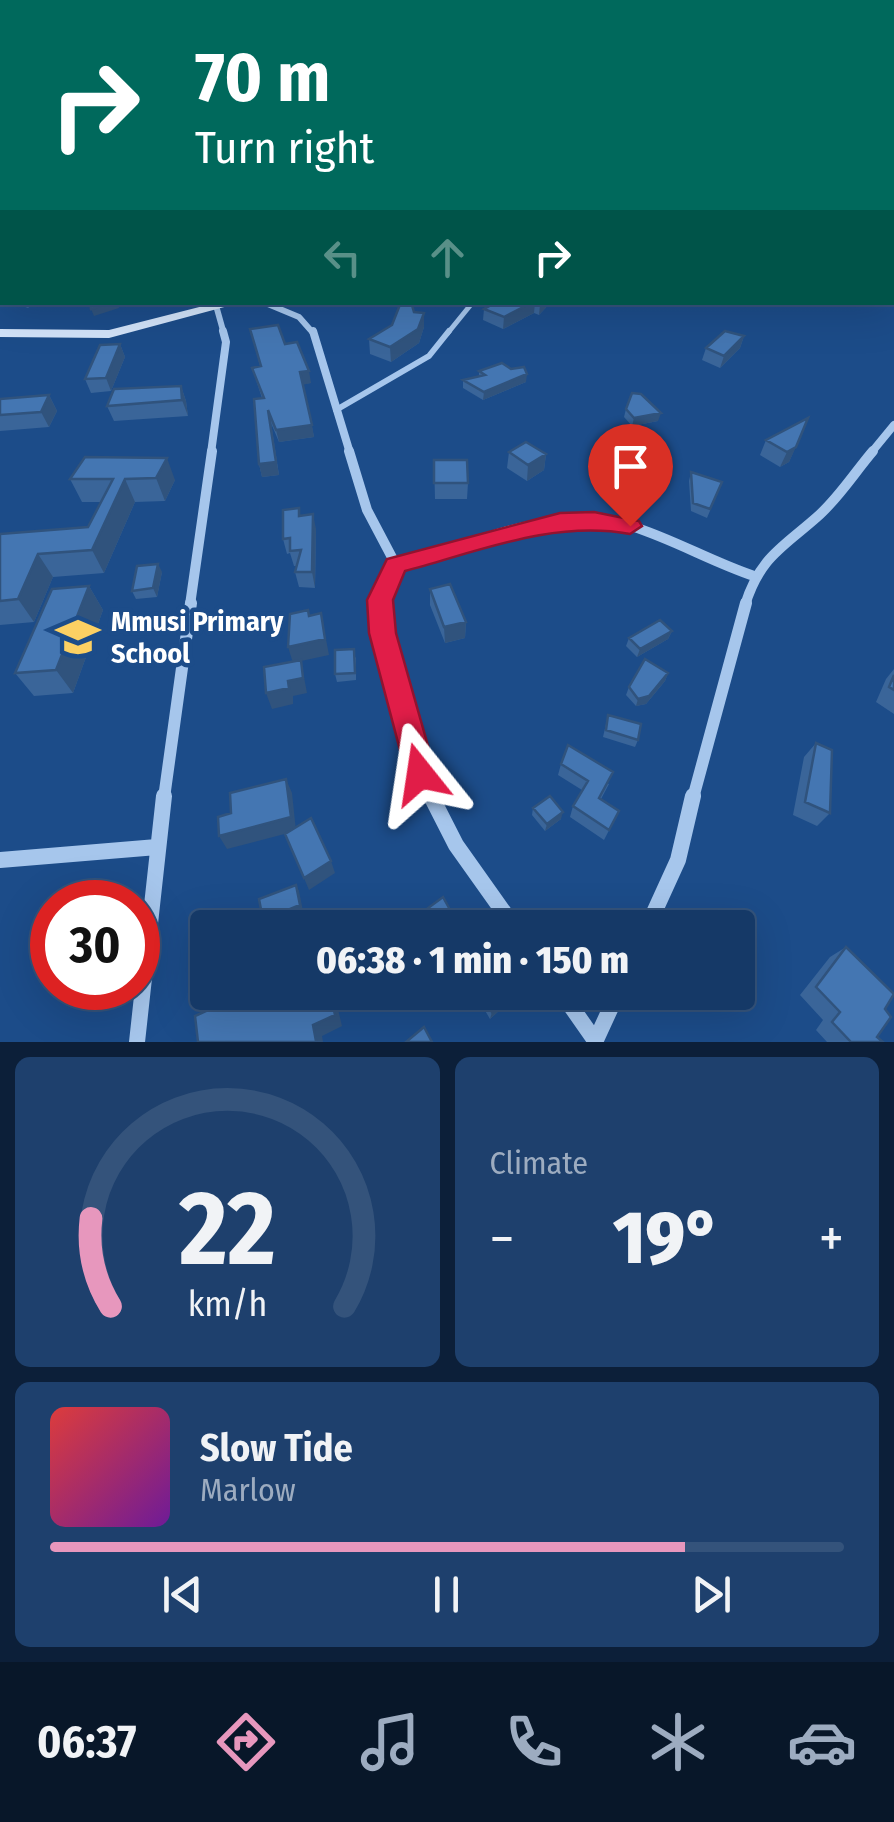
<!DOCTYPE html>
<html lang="en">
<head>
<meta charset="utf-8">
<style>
	body { margin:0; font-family:"Fira Sans Condensed",sans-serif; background:#1e406d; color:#f1f3f6; height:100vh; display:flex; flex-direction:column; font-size:38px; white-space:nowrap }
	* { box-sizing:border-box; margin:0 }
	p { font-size:32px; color:#9dacc0 }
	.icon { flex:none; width:55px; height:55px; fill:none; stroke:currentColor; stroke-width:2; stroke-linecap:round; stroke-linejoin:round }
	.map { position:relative; height:1042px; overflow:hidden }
	.side { display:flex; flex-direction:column; gap:15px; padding:15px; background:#0c1f39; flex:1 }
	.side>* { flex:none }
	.guide { position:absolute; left:0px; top:0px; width:895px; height:305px; box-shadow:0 10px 40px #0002,0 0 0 2px #34537b; background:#00695c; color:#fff; overflow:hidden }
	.speed { position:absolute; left:30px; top:880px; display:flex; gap:20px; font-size:50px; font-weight:700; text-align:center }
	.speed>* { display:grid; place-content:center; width:130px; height:130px; border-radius:50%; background:#153967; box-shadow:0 10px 40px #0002,0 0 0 2px #34537b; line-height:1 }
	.speed .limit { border:15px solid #d22; background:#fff; color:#111 }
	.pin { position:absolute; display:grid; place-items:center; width:85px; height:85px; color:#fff; margin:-102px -42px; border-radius:50% 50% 50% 0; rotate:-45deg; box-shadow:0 0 10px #0007 }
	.pin .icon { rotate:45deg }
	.me { position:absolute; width:110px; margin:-55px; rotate:345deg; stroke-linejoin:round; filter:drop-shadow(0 0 8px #0008) }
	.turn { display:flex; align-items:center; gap:35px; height:210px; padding:0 30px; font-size:45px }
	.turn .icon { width:130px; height:130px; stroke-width:2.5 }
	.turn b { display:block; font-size:70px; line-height:85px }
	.lanes { display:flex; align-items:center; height:95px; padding:0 30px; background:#0003; justify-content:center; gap:50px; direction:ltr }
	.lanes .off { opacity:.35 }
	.big { font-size:75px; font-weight:800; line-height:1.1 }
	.side .widget { flex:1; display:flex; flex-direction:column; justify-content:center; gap:15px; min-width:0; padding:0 35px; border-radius:15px; background:#1e406d }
	.side .dial { align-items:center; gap:0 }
	.dial svg { height:260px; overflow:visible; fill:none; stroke:#34537b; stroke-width:7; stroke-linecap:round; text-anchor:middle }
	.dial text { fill:#f1f3f6; stroke:none }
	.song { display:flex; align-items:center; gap:30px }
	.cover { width:120px; height:120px; border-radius:15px; background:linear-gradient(135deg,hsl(0 70% 55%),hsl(280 70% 35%)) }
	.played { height:10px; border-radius:5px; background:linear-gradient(90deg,#e797bd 80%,#34537b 80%) }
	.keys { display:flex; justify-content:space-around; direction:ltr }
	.heat { display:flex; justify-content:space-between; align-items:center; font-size:55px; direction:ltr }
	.side .tiles { flex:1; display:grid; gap:15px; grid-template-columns:1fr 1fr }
	.widget:last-child { grid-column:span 2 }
	.trip { position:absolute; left:190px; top:910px; width:565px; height:100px; border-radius:10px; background:#153967; box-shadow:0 10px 40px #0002,0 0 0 2px #34537b; font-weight:800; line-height:100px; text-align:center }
	.dock { display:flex; height:160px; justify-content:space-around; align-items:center; background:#081729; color:#9dacc0 }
	.dock .icon { width:70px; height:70px }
	.dock .selected { color:#e797bd }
	.dock b { font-size:45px; color:#f1f3f6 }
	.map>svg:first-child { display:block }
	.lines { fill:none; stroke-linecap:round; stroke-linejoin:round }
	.lane-far1 { stroke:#a6c6ec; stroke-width:5 }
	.lane { stroke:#a6c6ec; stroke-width:6 }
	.street-far4 { stroke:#a6c6ec; stroke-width:6 }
	.street-far3 { stroke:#a6c6ec; stroke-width:8 }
	.street-far2 { stroke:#a6c6ec; stroke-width:10 }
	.street-far1 { stroke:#a6c6ec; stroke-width:12 }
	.street { stroke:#a6c6ec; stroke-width:16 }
	.secondary { fill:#d2e3f9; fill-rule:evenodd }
	.wall { fill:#3a6599 }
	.shaded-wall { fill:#30537d }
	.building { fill:#4476b2; stroke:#30537d; stroke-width:2.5 }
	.route { fill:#e11d48; stroke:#92132f; stroke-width:2.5 }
	.labels { text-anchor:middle; stroke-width:9; stroke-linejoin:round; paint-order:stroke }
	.poi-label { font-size:28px; font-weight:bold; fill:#fff; stroke:#1c4c89; text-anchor:start }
</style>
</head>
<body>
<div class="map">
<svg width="894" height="1042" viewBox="0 0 894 1042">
	<rect width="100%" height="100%" fill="#1c4c89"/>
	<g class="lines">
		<path class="lane-far1" d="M447,334L473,302"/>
		<path class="lane" d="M336,410L429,356L449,331"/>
		<path class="street-far4" d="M263,302L299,317L314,334
			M217,309L224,334"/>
		<path class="street-far3" d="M313,331L350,453
			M211,453L226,342L223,331
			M871,453L894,425"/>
		<path class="street-far2" d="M349,451L367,510L396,565C472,547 552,502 631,526C673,539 712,562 754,576
			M190,605L212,451
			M380,605L396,565
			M745,605C760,557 782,548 817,517C838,499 855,472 873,451"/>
		<path class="street-far1" d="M380,603C384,661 406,746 432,798
			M164,798L191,603
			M693,798L746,603"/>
		<path class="street" d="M431,796L456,845L515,928
			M0,860L157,847
			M647,928L678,860L693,796
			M561,992L596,1042
			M137,1042L164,796
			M595,1042L618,992"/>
		<path class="secondary" d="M892,165H894V168H892Z
			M219,302H243L109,338L0,337V329L109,330Z"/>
	</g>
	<path class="wall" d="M11,302H36L28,308Z
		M497,302H551L539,315L534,313L503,329L483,320L484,309Z
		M424,313V327L419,343L391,362L370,354L369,339Z
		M250,329L285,344L311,383L303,384L314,437L279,442L271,423L279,475L262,477L259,464L262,398L252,368L260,366Z
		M744,336L740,348L720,368L702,360L706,348Z
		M120,344L125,357L111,391L91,393L85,379Z
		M511,369L526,382L483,400L463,388V380L479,377V371Z
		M181,386L186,401L188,416L114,421L107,406Z
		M49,395L57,411L49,427L0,431V399Z
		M626,409L658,421L632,426L624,417Z
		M808,418L789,462L780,467L760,455L766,440Z
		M509,452L546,454L544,470L527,481L507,468Z
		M85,457L175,480L165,501L135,502L104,573L53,577L34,622L0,625V534L88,527L101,502H82L70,479Z
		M434,460L468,483L467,499H435Z
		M691,472L722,482L707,518L691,511L689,481Z
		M300,516L316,529L315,588L299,587L295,572L297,566H294L290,553L287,554L283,539Z
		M162,572L157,597L136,599L132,591Z
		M89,586L103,610L73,693L34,696L15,673Z
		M430,589L466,622L465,638L445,643L430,605Z
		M672,631L668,639L637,657L626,646L629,638Z
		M356,657V680L337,682L335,674Z
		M894,669V714L876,702L886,679Z
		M668,673L665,681L646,704L636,706L626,695L629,687Z
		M608,715L638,740L635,747L603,737Z
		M816,743L830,813L817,826L793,815L804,757Z
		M561,764L609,784L601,799L619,811L604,840L570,817L573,806L582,790L558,775Z
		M533,808L561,819L545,831L532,815Z
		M846,947L885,1009L877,1037L883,1042H827L816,1030L823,1020L800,995L830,957Z
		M474,992H514L512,999L490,1019Z"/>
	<path class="shaded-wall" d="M112,302H117L119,308L94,316L91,309Z
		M533,302H535L534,313L503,329L504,317Z
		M542,302H551L539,315L540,304Z
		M424,313V327L419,343L391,362L390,347Z
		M744,336L740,348L720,368L724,356Z
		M120,344L125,357L111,391L106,378Z
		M309,371L311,383L302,385L300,372Z
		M527,374L526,382L483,400L484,392Z
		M181,386L186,401L188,416L182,400Z
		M49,395L57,411L49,427L41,412Z
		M268,410L279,475L262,477L259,464Z
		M661,413L658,421L632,426L634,418Z
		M312,425L314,437L279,442L276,430Z
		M796,447L789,462L780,467L787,452Z
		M546,454L544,470L527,481L528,465Z
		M167,458L175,480L165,501L156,478Z
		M125,479L135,502L104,573L92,550Z
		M313,514L316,529L315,588L312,572Z
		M38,554L53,577L34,622L18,599Z
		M158,564L162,572L157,597L153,588Z
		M89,586L103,610L73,693L56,670Z
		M321,613L329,655L301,661L307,693L293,696V704L272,709L266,693L293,663L288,647Z
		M466,622L465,638L445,643L444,627Z
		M672,631L668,639L637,657L640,649Z
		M668,673L665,681L646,704L636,706L638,699Z
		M286,779L292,793L296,831L227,849L219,836Z
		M563,812L561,819L545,831L547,824Z
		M331,861L335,873L309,890L304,878Z
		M296,885L299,891L303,911L266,925L263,920Z
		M330,992H334L342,1026L322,1036L323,1042H314L313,1025Z
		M411,992H422L411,1001L410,994Z
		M513,992L512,999L490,1019L492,1012Z"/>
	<path class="building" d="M90,302H112L91,309Z
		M401,302H411L414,312L424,313L418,329L390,347L369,339L392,325Z
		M497,302H533L504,317L484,309Z
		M278,325L285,344L297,342L309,371L300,372L312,425L276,430L268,410L276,462L259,464L254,399L264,398L252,368L261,366L250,329Z
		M725,331L744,336L724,356L706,348Z
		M120,344L106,378L85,379L100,345Z
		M502,363L511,369L524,367L527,374L484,392L463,380L485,375L479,371Z
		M181,386L182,400L107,406L114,389Z
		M632,393L641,394L661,413L634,418L626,409Z
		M49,395L41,412L0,415V399Z
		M808,418L796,447L787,452L766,440Z
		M526,442L546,454L528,465L509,452Z
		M85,457L167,458L156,478L125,479L92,550L38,554L18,599L0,601V534L88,527L113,479H70Z
		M434,460H467L468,483H434Z
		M691,472L722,482L710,509L693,503Z
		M299,508V516L313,514L312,572H295L301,550L290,551V538L283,539V510Z
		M158,564L153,588L132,591L137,566Z
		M450,584L466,622L444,627L430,589Z
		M89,586L56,670L15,673L52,589Z
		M308,610L309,616L321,613L325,639L288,647L290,614Z
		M660,620L672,631L640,649L629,638Z
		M354,649L355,673L335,674V650Z
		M645,659L668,673L649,696L638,699L629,687Z
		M301,660L303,678L288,681L289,688L266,693L264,667Z
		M894,675V690L889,687Z
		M608,715L641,724L638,740L606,730Z
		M816,743L832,750L830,813L805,802Z
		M568,745L613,772L599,798L619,811L609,830L573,806L588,781L561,764Z
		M286,779L291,817L219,836L218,817L231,813L230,793Z
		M550,796L563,812L547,824L533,808Z
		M311,818L331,861L304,878L285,834Z
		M296,885L300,905L263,920L259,899Z
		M443,897L460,928H401Z
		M846,947L894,994L885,1009L891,1017L877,1037L883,1042H851L832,1022L840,1012L816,987Z
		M247,992H330L335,1015L313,1025L316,1041L314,1042H198L195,1016Z
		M480,992H513L492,1012Z
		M424,1027L432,1042H406Z"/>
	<linearGradient id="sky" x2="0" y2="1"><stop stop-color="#0f2a4b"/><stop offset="0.53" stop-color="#3a6197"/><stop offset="1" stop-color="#3a6197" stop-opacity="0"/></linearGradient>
	<rect width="894" height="311" fill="url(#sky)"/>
	<path class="route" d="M594,512L639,521L642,526L630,534C553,520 480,551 405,571L393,600L396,633L436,774L431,784L420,789L409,784L369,633L367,600L387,559L560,513Z"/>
	<defs>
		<g id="school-bare" transform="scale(3.45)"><path d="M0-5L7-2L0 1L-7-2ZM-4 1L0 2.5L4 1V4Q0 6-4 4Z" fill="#fcd063" stroke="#1c4c89" stroke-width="2.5" paint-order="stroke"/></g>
	</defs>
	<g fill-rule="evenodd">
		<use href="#school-bare" x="78" y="637"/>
	</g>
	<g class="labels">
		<g class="poi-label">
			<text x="111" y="631">Mmusi Primary<tspan x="111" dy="32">School</tspan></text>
		</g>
	</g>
</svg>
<div class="speed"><div class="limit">30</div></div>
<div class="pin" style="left:630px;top:526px;background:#d93025"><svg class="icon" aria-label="arrive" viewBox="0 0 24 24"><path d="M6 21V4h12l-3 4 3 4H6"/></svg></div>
<svg class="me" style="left:420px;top:774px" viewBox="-20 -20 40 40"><path d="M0-17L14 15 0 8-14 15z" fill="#e11d48" stroke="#fff" stroke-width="4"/></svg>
<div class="trip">06:38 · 1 min · 150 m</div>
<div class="guide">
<div class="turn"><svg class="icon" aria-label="right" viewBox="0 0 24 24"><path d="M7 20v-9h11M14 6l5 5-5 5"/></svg><div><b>70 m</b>Turn right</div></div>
<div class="lanes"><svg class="icon off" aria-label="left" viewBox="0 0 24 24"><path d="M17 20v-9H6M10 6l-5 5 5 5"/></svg><svg class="icon off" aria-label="ahead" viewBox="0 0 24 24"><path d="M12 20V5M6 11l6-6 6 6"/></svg><svg class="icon" aria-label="right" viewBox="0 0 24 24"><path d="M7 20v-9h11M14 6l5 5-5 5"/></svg></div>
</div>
</div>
<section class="side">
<div class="tiles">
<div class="widget dial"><svg viewBox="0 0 100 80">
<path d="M14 69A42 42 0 1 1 86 69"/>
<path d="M14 69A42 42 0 0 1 8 42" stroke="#e797bd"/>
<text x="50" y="56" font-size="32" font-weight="700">22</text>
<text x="50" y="72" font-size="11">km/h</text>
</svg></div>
<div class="widget"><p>Climate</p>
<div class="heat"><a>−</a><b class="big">19°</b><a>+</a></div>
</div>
<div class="widget">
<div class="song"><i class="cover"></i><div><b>Slow Tide</b><p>Marlow</p></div></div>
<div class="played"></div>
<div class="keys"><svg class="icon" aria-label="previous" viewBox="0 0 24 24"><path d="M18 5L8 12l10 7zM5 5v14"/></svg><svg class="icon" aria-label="pause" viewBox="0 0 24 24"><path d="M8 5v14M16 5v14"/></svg><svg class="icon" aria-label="next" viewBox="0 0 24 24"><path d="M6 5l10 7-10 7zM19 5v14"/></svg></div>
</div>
</div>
</section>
<nav class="dock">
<b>06:37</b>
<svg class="icon selected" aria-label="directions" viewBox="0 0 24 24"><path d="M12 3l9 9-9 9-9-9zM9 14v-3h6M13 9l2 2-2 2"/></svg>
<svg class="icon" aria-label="music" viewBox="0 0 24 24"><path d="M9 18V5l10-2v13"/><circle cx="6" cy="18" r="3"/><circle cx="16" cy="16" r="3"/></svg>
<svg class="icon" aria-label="phone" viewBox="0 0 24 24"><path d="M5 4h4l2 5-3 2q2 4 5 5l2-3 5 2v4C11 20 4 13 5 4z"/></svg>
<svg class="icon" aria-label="climate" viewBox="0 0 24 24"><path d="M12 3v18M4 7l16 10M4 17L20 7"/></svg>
<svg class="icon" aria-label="car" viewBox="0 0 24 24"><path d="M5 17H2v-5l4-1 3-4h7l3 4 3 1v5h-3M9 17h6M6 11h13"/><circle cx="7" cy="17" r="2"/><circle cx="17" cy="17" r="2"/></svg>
</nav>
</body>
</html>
